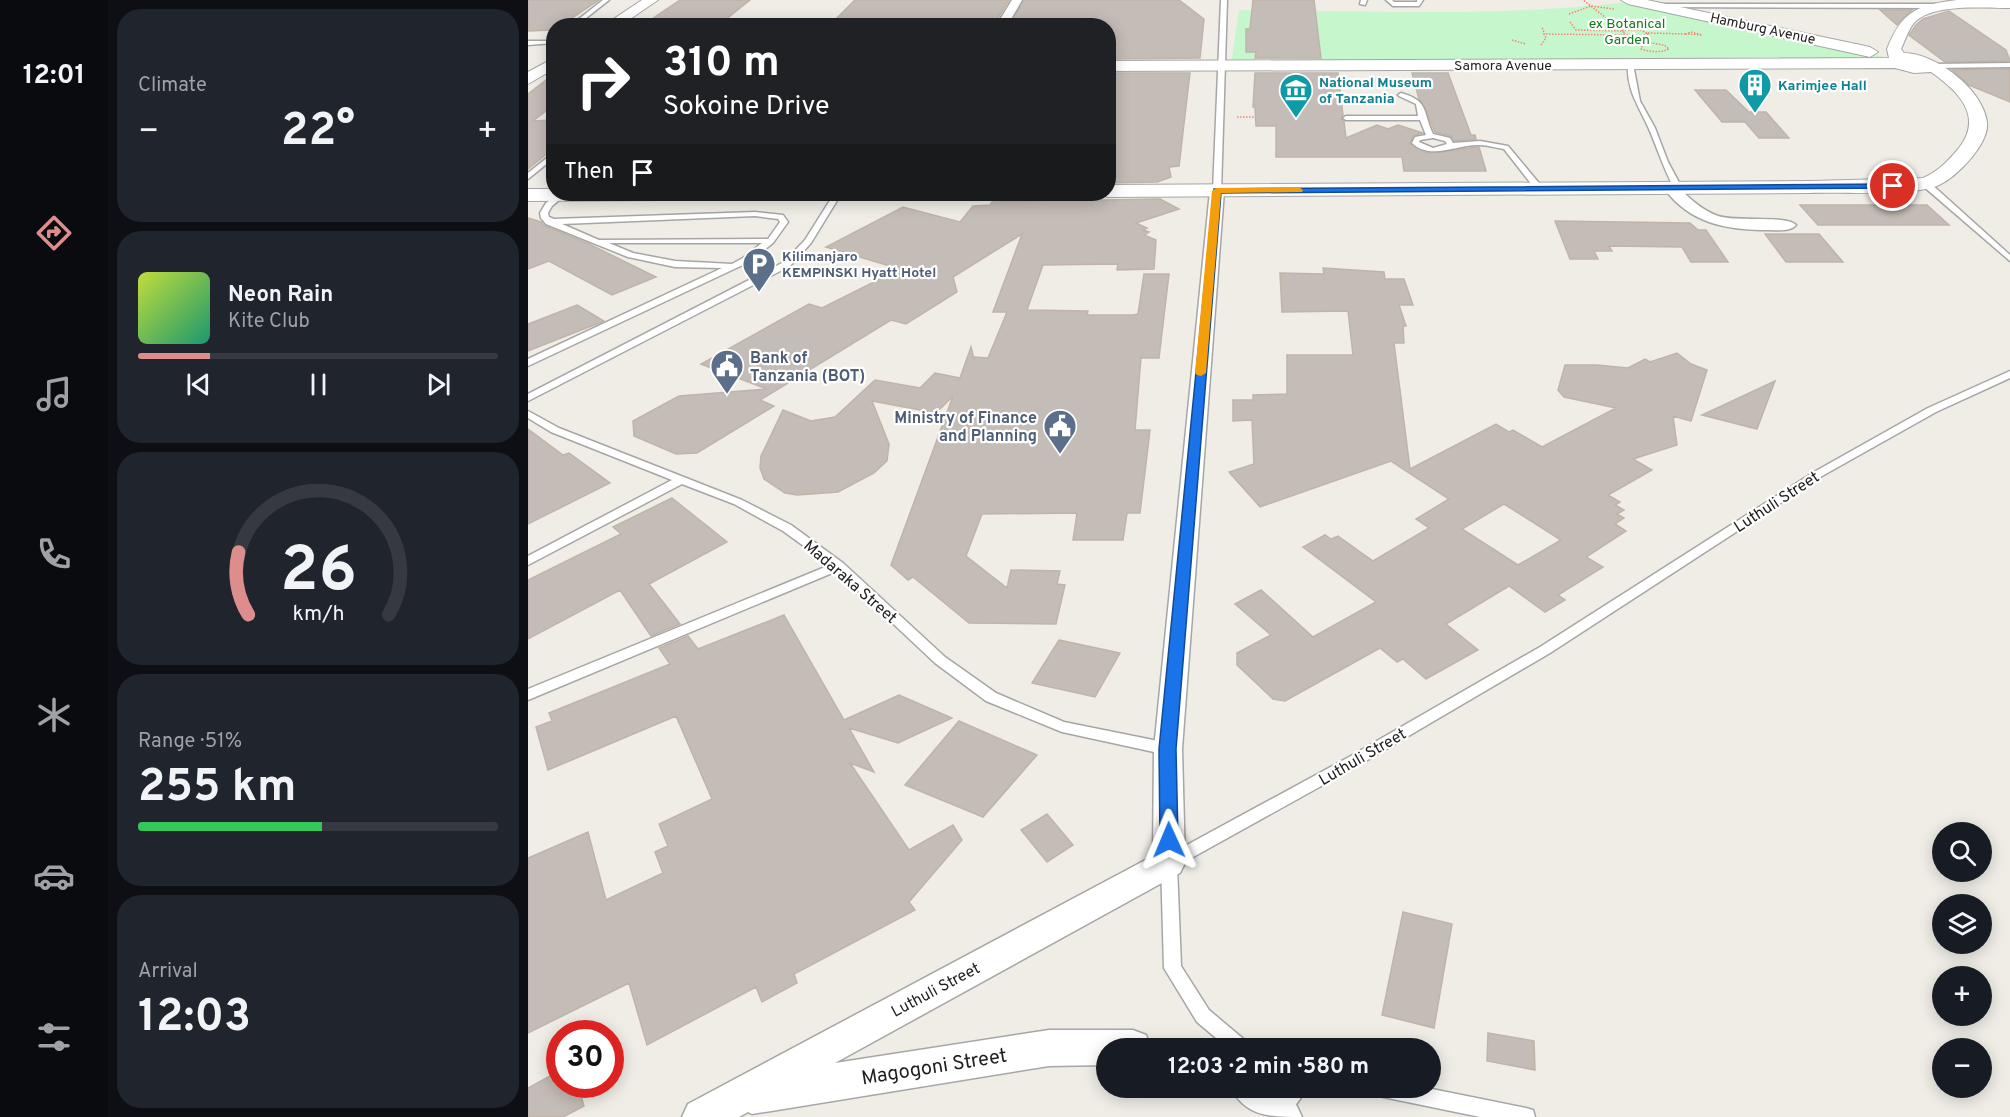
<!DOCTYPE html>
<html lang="en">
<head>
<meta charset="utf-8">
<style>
	body { margin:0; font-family:Overpass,sans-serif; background:#20242c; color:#f1f3f6; height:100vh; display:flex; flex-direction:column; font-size:22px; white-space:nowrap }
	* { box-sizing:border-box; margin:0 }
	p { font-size:20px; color:#9ea1a6 }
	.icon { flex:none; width:33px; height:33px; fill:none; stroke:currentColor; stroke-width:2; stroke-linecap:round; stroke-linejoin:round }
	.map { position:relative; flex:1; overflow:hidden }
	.panel { display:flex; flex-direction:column; gap:9px; padding:9px; background:#0d0f14; width:420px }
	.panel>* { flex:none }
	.hud { position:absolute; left:18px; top:18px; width:570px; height:183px; border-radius:24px; box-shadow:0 3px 15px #0003; background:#202124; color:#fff; overflow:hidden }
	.buttons { position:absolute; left:1404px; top:822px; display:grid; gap:12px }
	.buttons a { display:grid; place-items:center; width:60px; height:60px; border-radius:50%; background:#171b24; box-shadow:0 3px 15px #0003; font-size:30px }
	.speed { position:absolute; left:18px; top:1020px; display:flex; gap:12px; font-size:30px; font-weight:700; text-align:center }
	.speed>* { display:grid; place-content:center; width:78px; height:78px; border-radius:50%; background:#171b24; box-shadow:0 3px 15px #0003; line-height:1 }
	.speed .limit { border:9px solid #d22; background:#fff; color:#111 }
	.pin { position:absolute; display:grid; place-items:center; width:51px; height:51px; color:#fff; margin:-26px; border:3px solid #fff; border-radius:50%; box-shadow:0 2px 6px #0007 }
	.me { position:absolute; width:66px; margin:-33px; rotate:359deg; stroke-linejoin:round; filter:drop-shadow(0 0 4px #0008) }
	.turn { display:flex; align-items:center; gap:21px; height:126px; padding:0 18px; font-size:27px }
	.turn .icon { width:78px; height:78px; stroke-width:2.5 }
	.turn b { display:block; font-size:42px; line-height:51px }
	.then { display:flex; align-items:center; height:57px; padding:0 18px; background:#0003; gap:12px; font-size:22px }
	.big { font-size:45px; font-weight:700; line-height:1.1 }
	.panel .card { flex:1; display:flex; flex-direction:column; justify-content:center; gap:9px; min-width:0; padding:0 21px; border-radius:24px; background:#20242c }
	.panel .dial { align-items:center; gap:0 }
	.dial svg { height:156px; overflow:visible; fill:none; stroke:#363941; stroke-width:7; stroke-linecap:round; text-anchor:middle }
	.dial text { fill:#f1f3f6; stroke:none }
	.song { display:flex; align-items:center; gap:18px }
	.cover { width:72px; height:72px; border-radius:9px; background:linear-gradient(135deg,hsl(70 70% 55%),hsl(160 70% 35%)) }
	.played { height:6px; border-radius:3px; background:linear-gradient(90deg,#dd8e8c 20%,#363941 20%) }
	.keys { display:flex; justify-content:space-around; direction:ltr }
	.heat { display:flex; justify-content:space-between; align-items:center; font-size:33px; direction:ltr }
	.charge { height:9px; border-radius:4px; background:linear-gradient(90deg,#34c759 51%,#363941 0) }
	.trip { position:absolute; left:568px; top:1038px; width:345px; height:60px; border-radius:30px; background:#171b24; box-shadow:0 3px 15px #0003; font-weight:700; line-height:60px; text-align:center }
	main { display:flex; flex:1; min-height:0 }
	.tab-bar { display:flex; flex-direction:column; width:108px; justify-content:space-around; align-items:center; background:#090b0e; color:#9ea1a6 }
	.tab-bar .icon { width:42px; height:42px }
	.tab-bar .on { color:#dd8e8c }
	.tab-bar b { font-size:27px; color:#f1f3f6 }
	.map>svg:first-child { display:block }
	.park { fill:#c6f7cc }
	.building { fill:#c4bcb6; stroke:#c0b4a9; stroke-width:1.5; fill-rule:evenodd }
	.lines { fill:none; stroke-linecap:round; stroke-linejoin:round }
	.service-casing { stroke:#a6a6a6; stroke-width:3 }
	.minor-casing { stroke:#a6a6a6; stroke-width:3 }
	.tertiary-casing { stroke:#a6a6a6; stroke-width:2 }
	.path { stroke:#f38674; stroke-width:1.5; stroke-dasharray:1.5 1.5; stroke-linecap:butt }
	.service { fill:#fff; fill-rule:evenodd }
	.minor { fill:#fff; fill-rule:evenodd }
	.tertiary { fill:#fff; fill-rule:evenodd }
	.route { fill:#1a73e8; stroke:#114b97; stroke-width:1.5 }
	.slow { fill:#f59e0b }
	.labels { text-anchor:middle; stroke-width:4.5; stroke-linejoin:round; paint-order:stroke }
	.far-park-label { font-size:14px; fill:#11791e; stroke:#fff }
	.far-street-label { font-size:14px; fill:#1f1f1f; stroke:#fff }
	.far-culture-label { font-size:14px; font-weight:bold; fill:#0d838f; stroke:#fff; text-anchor:start }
	.far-service-label { font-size:14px; font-weight:bold; fill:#4e5e75; stroke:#fff; text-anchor:start }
	.service-label { font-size:16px; font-weight:bold; fill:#4e5e75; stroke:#fff; text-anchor:start }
	.street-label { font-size:16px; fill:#1f1f1f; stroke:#fff }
	.near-street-label { font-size:20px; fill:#1f1f1f; stroke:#fff }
</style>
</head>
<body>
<main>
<nav class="tab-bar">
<b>12:01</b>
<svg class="icon on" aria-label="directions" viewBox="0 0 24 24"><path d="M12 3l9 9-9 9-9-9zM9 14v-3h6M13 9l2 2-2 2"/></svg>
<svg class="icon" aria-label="music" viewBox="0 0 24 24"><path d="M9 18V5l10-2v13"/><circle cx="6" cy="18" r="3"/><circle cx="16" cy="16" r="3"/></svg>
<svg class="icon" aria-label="phone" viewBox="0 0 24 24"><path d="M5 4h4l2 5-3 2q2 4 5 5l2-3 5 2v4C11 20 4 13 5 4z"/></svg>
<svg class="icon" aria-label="climate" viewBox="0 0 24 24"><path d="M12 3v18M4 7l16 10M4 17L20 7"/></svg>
<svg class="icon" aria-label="car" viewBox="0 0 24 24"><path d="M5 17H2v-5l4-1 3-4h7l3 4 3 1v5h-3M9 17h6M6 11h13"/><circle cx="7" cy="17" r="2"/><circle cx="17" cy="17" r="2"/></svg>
<svg class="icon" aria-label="filters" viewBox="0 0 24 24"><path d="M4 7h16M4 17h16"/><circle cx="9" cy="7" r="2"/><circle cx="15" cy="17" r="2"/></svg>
</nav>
<section class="panel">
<div class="card"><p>Climate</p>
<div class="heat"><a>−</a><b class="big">22°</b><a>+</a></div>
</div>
<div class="card">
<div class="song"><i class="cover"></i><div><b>Neon Rain</b><p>Kite Club</p></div></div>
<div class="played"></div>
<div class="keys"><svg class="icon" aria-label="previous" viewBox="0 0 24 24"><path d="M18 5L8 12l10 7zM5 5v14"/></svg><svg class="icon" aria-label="pause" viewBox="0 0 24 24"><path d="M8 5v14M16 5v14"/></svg><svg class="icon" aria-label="next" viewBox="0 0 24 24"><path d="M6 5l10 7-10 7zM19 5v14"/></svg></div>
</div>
<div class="card dial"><svg viewBox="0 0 100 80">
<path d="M14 69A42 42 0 1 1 86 69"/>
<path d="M14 69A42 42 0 0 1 9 37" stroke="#dd8e8c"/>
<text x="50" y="56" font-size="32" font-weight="700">26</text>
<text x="50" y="72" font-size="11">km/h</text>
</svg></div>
<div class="card"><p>Range · 51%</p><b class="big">255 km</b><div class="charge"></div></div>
<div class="card"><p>Arrival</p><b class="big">12:03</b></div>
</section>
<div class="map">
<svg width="1482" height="1117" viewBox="0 0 1482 1117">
	<rect width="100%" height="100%" fill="#efede6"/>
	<path class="park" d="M1100,2L1384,63L703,65L711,10C840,11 971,17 1100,2Z"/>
	<path class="building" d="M0,0H71L32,26H26L24,30L0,31Z
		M152,0H222L197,20L189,23H118Z
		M327,0H481L468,21L395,23L388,26H301Z
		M496,0H651L676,19L672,58L580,59V37L584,26H539L507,18L505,21H484Z
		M725,0H786L793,58H727L728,52H718V29H722Z
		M1352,10H1384L1369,25Z
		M1421,11L1478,50L1482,61L1417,62L1381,35L1388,25L1395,19Z
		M1482,69V102L1441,85L1424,70Z
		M580,73H662L651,166L641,167L643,177L629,182L580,183Z
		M727,73H810L815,115L813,119L816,121L818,138L849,125L860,129L870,125L895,133L885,136L882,144L899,153L951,147L958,171H876L874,157H748V126H728L727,107H725Z
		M884,73H920L943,135H947L948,139L926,141L923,136L907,132L897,107L891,99Z
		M26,74V105L5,121L26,120V148L0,169V94Z
		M1167,90H1198L1221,112H1238L1261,138H1231L1217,122H1194Z
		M632,199L651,209L608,223L619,228L615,230L621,232L616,235L628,240L626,269L589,270L590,264L515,265L499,310L560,311L559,315H605L610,314L616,274H641L631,358H613L607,430H622L612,513H599L595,540H545L549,513L454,514L438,556L479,588L483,570L532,571L529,584L537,585L528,624L441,623L385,577L380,580L363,565L425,396L408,413L344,401L361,444L359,461L346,473L310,492L269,495L257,493L236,479L232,468L233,456L255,410L283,421L307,417L347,380L392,388L407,373L432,378L443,347L446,359L447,357L460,358L479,312H465L494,234L425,277L429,292L378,324L363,320L232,400L246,406L169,453L148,454L106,436L105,421L151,396L239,389L173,364L281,304L294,308L372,269L298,247L375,207L432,222L445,206L462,205L464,202Z
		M1272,205H1399L1421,225H1290Z
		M0,218L13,222L17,226L61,244L128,277L84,295L21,261L0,269Z
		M1027,221L1162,223L1170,230H1178L1200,262H1163L1154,247L1081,246L1084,251H1066L1070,259H1042Z
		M1237,234H1291L1315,262H1258Z
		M795,268L856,272L857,279H876L885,305H871L878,326H875L876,343H866L882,469L968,424L981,432L985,430L1014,447L1088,408L1036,397L1030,390L1037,365H1069L1100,368L1117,359L1122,362L1149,353L1163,364L1179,370L1163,421L1145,416L1149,445L1105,459L1124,470L1080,495L1092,502L1087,505L1096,510L1089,514L1096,518L1087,524L1098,531L1058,557L1075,567L1030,595L1037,600L1017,612L981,586L918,624L950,650L898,679L875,659L869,662L852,648L757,701L745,699L709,665V653L743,635L707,604L733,590L785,637L848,602L775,547L797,535L803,539L810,536L845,561L901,528L888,519L921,499L863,461L732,507L701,472L726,464L724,420L705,421V400H725V395L759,394V355H825L820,311L754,312L752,273L796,274ZM976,504L1033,540L990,565L934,529Z
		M49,305L76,321L0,351V324Z
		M1247,381L1229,429L1174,415Z
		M0,429L35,455L41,453L82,483L0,524Z
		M144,498L199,542L121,584L152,624L123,636L92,590L0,639V580L93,534L85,527Z
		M256,615L316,720L371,695L424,718L370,743L321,728L346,772L322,763L381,850L425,825L434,840L381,902L387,910L266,974L269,983L234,1002L228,987L119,1045L101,983L0,1033V858L60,832L78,900L135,873L127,852L140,846L131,824L184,799L148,716L20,770L8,727L24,721L21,713L142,664L131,648L160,636L170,649Z
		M531,640L592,653L567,697L504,683Z
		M431,721L509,755L455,817L377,785Z
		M519,814L545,845L519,862L493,830Z
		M875,912L924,924L906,1028L854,1015Z
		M960,1033L1006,1041L1007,1070L959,1061Z
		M27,1073L30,1084H50L56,1106L35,1117H0V1088Z"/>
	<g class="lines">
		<g class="service-casing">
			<path id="service" d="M75,0H81L48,26H42Z
				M693,0H699L693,191L689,193L685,191Z
				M833,0H839L837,5L832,4Z
				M858,0H864L866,2H889V0H895L891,6H865Z
				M1134,4H1413L1416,6L1413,8L1132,7Z
				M0,41H23L26,43L0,45Z
				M1100,63L1105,64L1112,101L1127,128L1140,162L1154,188L1153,190H1147C1136,170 1130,150 1121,129C1111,106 1098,90 1100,63Z
				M1482,63V67L1405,68L1402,66L1405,64Z
				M873,93C901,101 894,110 905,134L922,138L925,143L952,141L980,146L1015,188L1008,190L976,149C968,148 960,145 952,145C929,144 903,161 884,143L887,137L898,135L892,120H818L815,118L818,116H890L888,104L871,96L870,95ZM905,138L917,141L919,144L905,148L891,142L892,140Z
				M20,157L26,158L0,179V173Z
				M1395,182H1401L1482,255V261L1395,186Z
				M30,194L37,195L24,206L20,213L21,217L26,219L227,212L255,215L260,222L245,243L221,262L0,366V359L194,268L147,267L100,257L18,224L13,218L12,213L18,203ZM227,216L250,219L252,222L240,239L71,240L34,224ZM81,243H234L215,258L204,264L147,261L105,253Z
				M306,194H313L283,243L262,266L0,401V394L256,262L277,240Z
				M1482,371V378L1408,412L1294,476L1022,653L831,765L649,866L653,966L681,1010L719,1042L722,1048H700L669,1022L636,968L633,863L635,858L821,757L1012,647L1286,472L1400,408Z
				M0,411L31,428L214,500L263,525L315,563L417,657L468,693L536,722L640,743L645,745L647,749L645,753L640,755L534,732L458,701L407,663L309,571L0,700V689L302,565L255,531L206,504L154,484L0,565V556L144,480L23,432L0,418Z
				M758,1088H778C773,1100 761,1117 746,1115L744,1108Z
				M846,1088H899L998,1108L1005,1110L1007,1117H952L855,1097L848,1095Z"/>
		</g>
		<g class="minor-casing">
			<path id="minor" d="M484,0H494L479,26H468Z
				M1143,184L1148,185C1160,197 1173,210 1190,216C1207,222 1260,215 1268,225C1262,232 1250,230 1241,230C1199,230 1162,224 1136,188L1138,185Z
				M689,187L696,191L654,749L657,863L652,873L307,1063L521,1030H605L618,1035L623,1048H579V1065L521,1066L224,1114L220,1112L211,1117H154L160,1104L625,856L626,749L682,191Z
				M703,1088H753L764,1096L774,1117C743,1117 718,1117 703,1088Z"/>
		</g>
		<g class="tertiary-casing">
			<path id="tertiary" d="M114,0H130L92,26H75Z
				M1093,0H1119L1342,47L1350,52L1342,57L1100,4Z
				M1429,0H1482V8C1456,8 1404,3 1386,23C1380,30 1377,41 1373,49L1376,53C1407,53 1455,89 1459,122C1462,143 1429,177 1411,185C1389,196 1312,192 1283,193L580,197L572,194H580V185L1283,181L1395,178C1411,171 1420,161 1431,148C1456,116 1430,91 1403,72L1386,73L1367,68L580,71V61L1361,58L1359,49C1374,11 1389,5 1429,0Z
				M26,58V69L0,84V72Z
				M0,189H26V194H143L140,198L133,200L0,201Z"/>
		</g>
		<path class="path" d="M1041,14L1063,6L1086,9
			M1042,22L1048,30L1095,31L1055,0
			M1097,30H1113L1120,34L1108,37L1095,34Z
			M1163,32L1174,35L1158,34Z
			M1120,33L1158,34
			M1015,34L1097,35
			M1086,35L1092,40L1116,42
			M984,40L998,44
			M1116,42L1136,45L1141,49C1131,53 1123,52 1113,49Z
			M1013,45L1018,38L1014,27
			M709,117H726"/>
		<use href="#service" class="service"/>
		<use href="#minor" class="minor"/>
		<use href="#tertiary" class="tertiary"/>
	</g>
	<path class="route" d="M1365,184H1368V188L693,193L648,749L650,840L647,845L641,848L635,845L632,840L631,749L686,189Z"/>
	<path class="slow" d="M771,187L775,190L774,192L693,193L678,373L673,376L669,375L667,373L684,191L688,188Z"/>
	<defs>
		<g id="building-pin" transform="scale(1.725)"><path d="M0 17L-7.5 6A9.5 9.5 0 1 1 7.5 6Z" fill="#0f9aa8" stroke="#fff"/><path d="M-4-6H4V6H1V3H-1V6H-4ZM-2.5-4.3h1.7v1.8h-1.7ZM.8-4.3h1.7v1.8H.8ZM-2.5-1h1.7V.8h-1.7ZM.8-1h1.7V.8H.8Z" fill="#fff"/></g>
		<g id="museum-pin" transform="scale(1.725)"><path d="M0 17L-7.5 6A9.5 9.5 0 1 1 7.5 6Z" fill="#0f9aa8" stroke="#fff"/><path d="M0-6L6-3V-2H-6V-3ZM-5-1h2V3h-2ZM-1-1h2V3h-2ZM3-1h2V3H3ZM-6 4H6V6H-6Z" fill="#fff"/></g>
		<g id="parking-pin" transform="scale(1.725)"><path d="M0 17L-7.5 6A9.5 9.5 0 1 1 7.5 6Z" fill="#5c6f8a" stroke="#fff"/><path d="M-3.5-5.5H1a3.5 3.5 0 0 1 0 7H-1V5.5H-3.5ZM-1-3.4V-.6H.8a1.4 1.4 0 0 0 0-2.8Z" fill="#fff"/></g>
		<g id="civic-pin" transform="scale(1.725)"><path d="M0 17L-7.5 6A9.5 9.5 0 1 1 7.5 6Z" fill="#5c6f8a" stroke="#fff"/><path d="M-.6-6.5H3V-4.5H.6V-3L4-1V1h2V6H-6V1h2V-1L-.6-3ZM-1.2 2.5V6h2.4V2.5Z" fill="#fff"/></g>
	</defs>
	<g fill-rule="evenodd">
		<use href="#building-pin" x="1227" y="85"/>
		<use href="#museum-pin" x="768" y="90"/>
		<use href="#parking-pin" x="231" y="264"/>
		<use href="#civic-pin" x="199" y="366"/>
		<use href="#civic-pin" x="532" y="426"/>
	</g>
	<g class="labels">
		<g class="far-park-label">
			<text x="1099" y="28">ex Botanical<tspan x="1099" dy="16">Garden</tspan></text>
		</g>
		<g class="far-street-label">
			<text transform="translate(1235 28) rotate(12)" y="5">Hamburg Avenue</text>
			<text x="975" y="70">Samora Avenue</text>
		</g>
		<g class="far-culture-label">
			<text x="791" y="87">National Museum<tspan x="791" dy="16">of Tanzania</tspan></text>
			<text x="1250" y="90">Karimjee Hall</text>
		</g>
		<g class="far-service-label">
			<text x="254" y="261">Kilimanjaro<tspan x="254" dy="16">KEMPINSKI Hyatt Hotel</tspan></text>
		</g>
		<g class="service-label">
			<text x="222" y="363">Bank of<tspan x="222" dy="18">Tanzania (BOT)</tspan></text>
			<text x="509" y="423" text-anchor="end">Ministry of Finance<tspan x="509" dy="18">and Planning</tspan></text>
		</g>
		<g class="street-label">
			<text transform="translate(1248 501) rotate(-33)" y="6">Luthuli Street</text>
			<text transform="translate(323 581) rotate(41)" y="6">Madaraka Street</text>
			<text transform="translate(834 756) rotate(-30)" y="6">Luthuli Street</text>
			<text transform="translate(407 989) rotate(-28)" y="6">Luthuli Street</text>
		</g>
		<g class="near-street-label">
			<text transform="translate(406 1066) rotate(-9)" y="7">Magogoni Street</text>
		</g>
	</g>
</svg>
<div class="buttons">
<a><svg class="icon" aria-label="search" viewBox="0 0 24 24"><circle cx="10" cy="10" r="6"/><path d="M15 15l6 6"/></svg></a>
<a><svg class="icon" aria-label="layers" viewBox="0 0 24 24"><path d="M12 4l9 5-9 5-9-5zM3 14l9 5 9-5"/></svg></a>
<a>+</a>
<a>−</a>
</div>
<div class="speed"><div class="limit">30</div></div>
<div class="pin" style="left:1365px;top:186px;background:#d93025"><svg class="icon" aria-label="arrive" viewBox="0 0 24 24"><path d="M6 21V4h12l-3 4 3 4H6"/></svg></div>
<svg class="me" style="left:641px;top:840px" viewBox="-20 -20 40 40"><path d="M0-17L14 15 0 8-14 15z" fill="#1a73e8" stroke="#fff" stroke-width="4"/></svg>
<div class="trip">12:03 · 2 min · 580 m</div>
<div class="hud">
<div class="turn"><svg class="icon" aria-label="right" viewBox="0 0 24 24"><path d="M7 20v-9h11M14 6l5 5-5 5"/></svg><div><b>310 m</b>Sokoine Drive</div></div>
<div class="then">Then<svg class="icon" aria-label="arrive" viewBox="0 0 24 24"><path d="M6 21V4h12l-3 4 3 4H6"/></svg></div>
</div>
</div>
</main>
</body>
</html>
